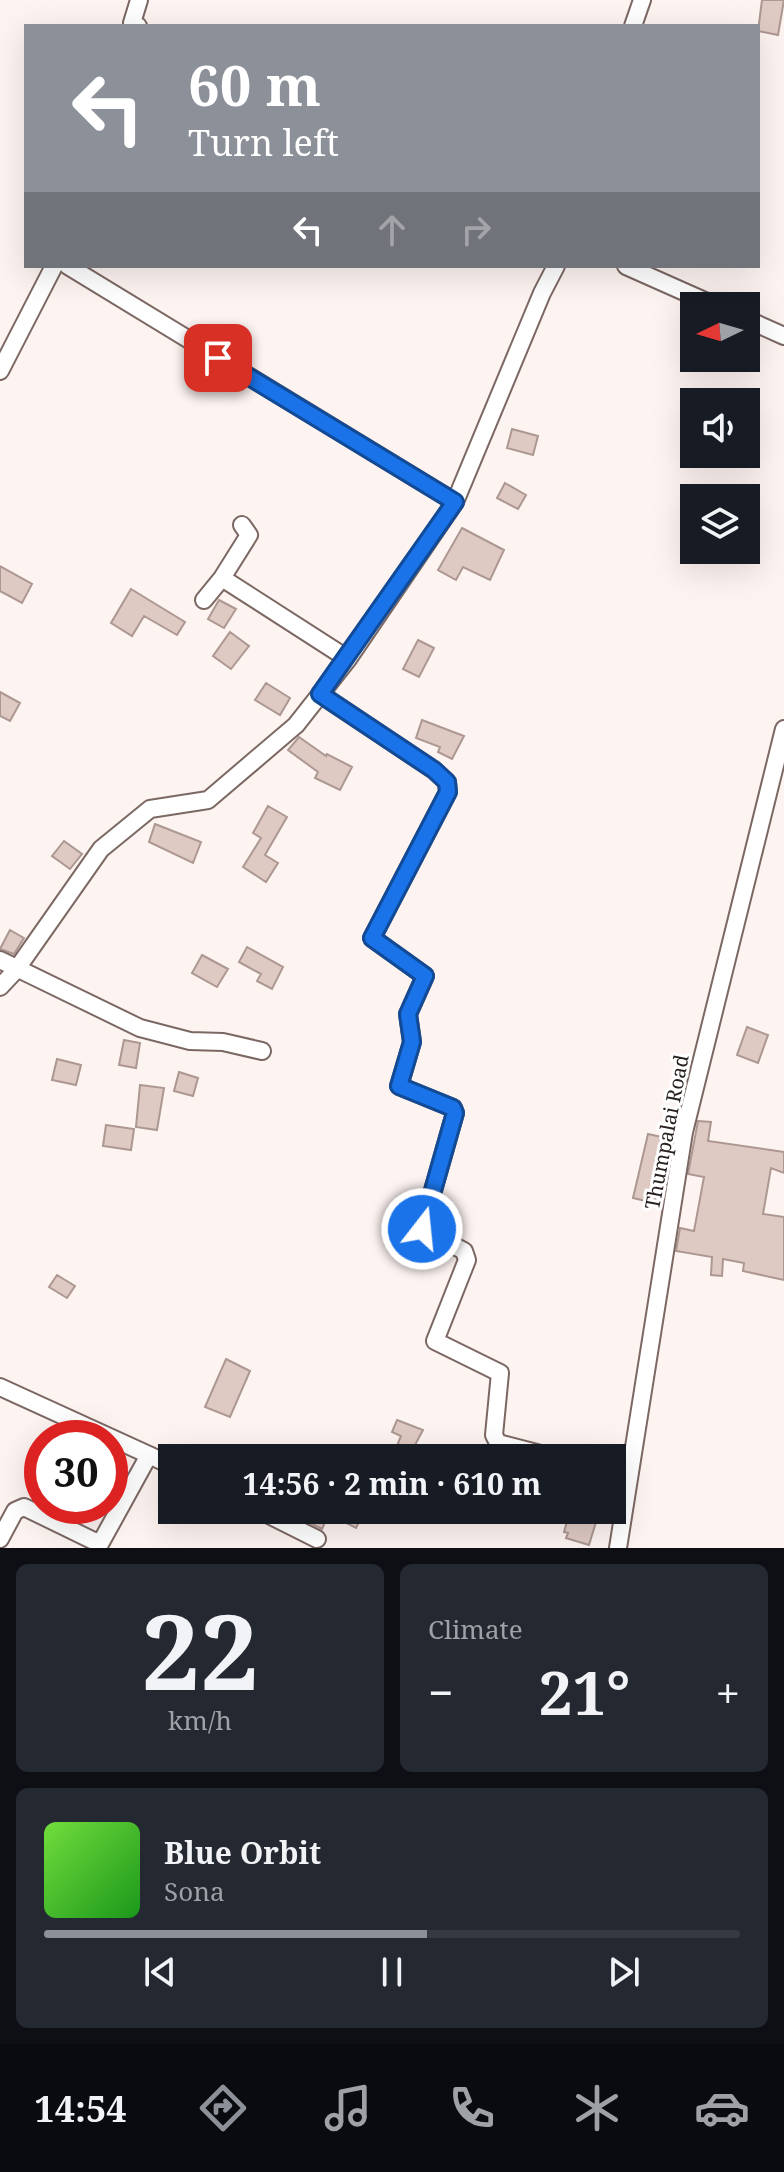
<!DOCTYPE html>
<html lang="en">
<head>
<meta charset="utf-8">
<style>
	body { margin:0; font-family:"Noto Serif",serif; background:#242831; color:#f1f3f6; height:100vh; display:flex; flex-direction:column; font-size:30px; white-space:nowrap }
	* { box-sizing:border-box; margin:0 }
	p { font-size:26px; color:#9ea1a6 }
	.icon { flex:none; width:44px; height:44px; fill:none; stroke:currentColor; stroke-width:2; stroke-linecap:round; stroke-linejoin:round }
	.map { position:relative; height:1548px; overflow:hidden }
	.panel { display:flex; flex-direction:column; gap:16px; padding:16px; background:#0d0f14; flex:1 }
	.panel>* { flex:none }
	.top-card { position:absolute; left:24px; top:24px; width:736px; height:244px; border-radius:0px; box-shadow:0 8px 32px #0002; background:#8c9099; color:#fff; overflow:hidden }
	.needle { width:52px; rotate:265deg }
	.fabs { position:absolute; left:680px; top:292px; display:grid; gap:16px }
	.fabs a { display:grid; place-items:center; width:80px; height:80px; border-radius:0px; background:#171b24; box-shadow:0 8px 32px #0002; font-size:40px }
	.speed { position:absolute; left:24px; top:1420px; display:flex; gap:16px; font-size:40px; font-weight:700; text-align:center }
	.speed>* { display:grid; place-content:center; width:104px; height:104px; border-radius:50%; background:#171b24; box-shadow:0 8px 32px #0002; line-height:1 }
	.speed .limit { border:12px solid #d22; background:#fff; color:#111 }
	.pin { position:absolute; display:grid; place-items:center; width:68px; height:68px; color:#fff; margin:-34px; border-radius:16px; box-shadow:0 4px 12px #0006 }
	.me { position:absolute; width:88px; margin:-44px; rotate:16deg; stroke-linejoin:round; filter:drop-shadow(0 0 6px #0008) }
	.turn { display:flex; align-items:center; gap:28px; height:168px; padding:0 32px; font-size:36px }
	.turn .icon { width:104px; height:104px; stroke-width:2.5 }
	.turn b { display:block; font-size:56px; line-height:68px }
	.lanes { display:flex; align-items:center; height:76px; padding:0 32px; background:#0003; justify-content:center; gap:40px; direction:ltr }
	.lanes .off { opacity:.35 }
	.big { font-size:60px; font-weight:700; line-height:1.1 }
	.panel .widget { flex:1; display:flex; flex-direction:column; justify-content:center; gap:12px; min-width:0; padding:0 28px; border-radius:12px; background:#242831 }
	.panel .dial { align-items:center; gap:0 }
	.dial b { font-size:104px; line-height:1 }
	.song { display:flex; align-items:center; gap:24px }
	.cover { width:96px; height:96px; border-radius:12px; background:linear-gradient(135deg,hsl(100 70% 55%),hsl(120 70% 35%)) }
	.played { height:8px; border-radius:4px; background:linear-gradient(90deg,#8c9099 55%,#363941 55%) }
	.keys { display:flex; justify-content:space-around; direction:ltr }
	.heat { display:flex; justify-content:space-between; align-items:center; font-size:44px; direction:ltr }
	.panel .tiles { flex:1; display:grid; gap:16px; grid-template-columns:1fr 1fr }
	.widget:last-child { grid-column:span 2 }
	.trip { position:absolute; left:158px; top:1444px; width:468px; height:80px; border-radius:0px; background:#171b24; box-shadow:0 8px 32px #0002; font-weight:700; line-height:80px; text-align:center }
	.menu { display:flex; height:128px; justify-content:space-around; align-items:center; background:#090b0e; color:#9ea1a6 }
	.menu .icon { width:56px; height:56px }
	.menu .selected { color:#8c9099 }
	.menu b { font-size:36px; color:#f1f3f6 }
	.map>svg:first-child { display:block }
	.building { fill:#dfc9c3; stroke:#ac9791; stroke-width:2 }
	.lines { fill:none; stroke-linecap:round; stroke-linejoin:round }
	.minor-casing { stroke:#7c6863; stroke-width:20 }
	.minor { stroke:#fff; stroke-width:16 }
	.route-casing { stroke:#114b97; stroke-width:20 }
	.route { stroke:#1a73e8; stroke-width:14 }
	.labels { text-anchor:middle; stroke-width:6; stroke-linejoin:round; paint-order:stroke }
	.street-label { font-size:20px; fill:#28201e; stroke:#fff }
</style>
</head>
<body>
<div class="map">
<svg width="784" height="1548" viewBox="0 0 784 1548">
	<rect width="100%" height="100%" fill="#fdf3f1"/>
	<path class="building" d="M762,0H784L778,35L758,31Z
		M512,429L538,436L533,455L507,448Z
		M505,483L526,495L518,509L497,498Z
		M462,528L504,550L490,580L463,567L456,580L438,570Z
		M0,566L32,584L22,603L0,591Z
		M131,589L185,622L177,635L144,616L132,636L111,623Z
		M219,600L236,609L224,628L208,619Z
		M230,632L249,646L231,669L213,656Z
		M418,640L434,648L419,677L403,669Z
		M266,683L290,698L280,715L255,700Z
		M0,692L20,703L10,721L0,716Z
		M422,720L464,736L452,759L438,752L440,747L416,738Z
		M299,737L326,756L327,754L352,767L340,790L315,778L318,772L288,750Z
		M268,806L287,817L265,855L278,863L266,882L243,867L261,838L253,833Z
		M155,824L201,842L193,863L149,842Z
		M64,841L82,854L70,869L52,856Z
		M10,930L24,938L14,954L0,949Z
		M247,947L283,967L272,989L257,981L261,974L239,962Z
		M202,955L228,969L217,987L192,973Z
		M747,1027L768,1035L758,1063L737,1055Z
		M124,1040L140,1043L136,1068L119,1065Z
		M57,1059L81,1065L76,1085L52,1080Z
		M179,1072L198,1078L193,1096L174,1091Z
		M140,1085L164,1088L157,1130L136,1127Z
		M698,1121L711,1122L708,1141L784,1152V1173L771,1168L763,1214L784,1217V1280L743,1271L744,1263L723,1259L722,1276L711,1275L712,1257L676,1251L680,1228L694,1231L704,1177L688,1174Z
		M106,1125L134,1129L131,1150L103,1146Z
		M648,1134L671,1139L665,1170L654,1203L633,1198Z
		M57,1275L75,1286L67,1298L49,1287Z
		M226,1359L250,1371L230,1417L205,1407Z
		M397,1420L423,1430L408,1458H392L401,1436L392,1432Z
		M311,1510H365L356,1528L329,1514L322,1529L306,1521Z
		M570,1510H582L580,1517L596,1522L589,1545L566,1538L568,1533L564,1532Z"/>
	<g class="lines">
		<g class="minor-casing">
			<path id="minor" d="M138,26L132,23L139,0
				M633,26L642,0
				M68,266L455,502
				M626,266L716,306
				M746,319L784,336
				M0,371L54,266
				M222,578L348,659
				M204,600L222,578L249,535L242,525
				M320,694L434,770L447,782L448,792L372,938L425,976L408,1014L412,1042L399,1086L453,1108L455,1113L422,1229L464,1251L467,1260L435,1341L500,1373L494,1435L498,1443L556,1458
				M0,960L140,1028L190,1041L223,1042L262,1051
				M0,987L16,970L101,849L150,809L208,800L296,725L348,659L455,502L542,293L556,266
				M0,1387L149,1455
				M259,1510L317,1539
				M0,1539L15,1511L24,1507L100,1544L149,1455L172,1466
				M618,1548L684,1132L784,729"/>
		</g>
		<use href="#minor" class="minor"/>
	</g>
	<g class="lines">
		<g class="route-casing">
			<path id="route" d="M218,358L455,502L320,694L434,770L447,782L448,792L372,938L425,976L408,1014L412,1042L399,1086L453,1108L455,1113L422,1229"/>
		</g>
		<use href="#route" class="route"/>
	</g>
	<g class="labels">
		<g class="street-label">
			<text transform="translate(667 1132) rotate(-79)" y="7">Thumpalai Road</text>
		</g>
	</g>
</svg>
<div class="fabs">
<a><svg class="needle" viewBox="-14 -14 28 28"><path d="M0-13l5 13h-10z" fill="#e53935"/><path d="M0 13l5-13h-10z" fill="#9ea1a6"/></svg></a>
<a><svg class="icon" aria-label="sound" viewBox="0 0 24 24"><path d="M4 9h4l5-4v14l-5-4H4zM17 9q2 3 0 6"/></svg></a>
<a><svg class="icon" aria-label="layers" viewBox="0 0 24 24"><path d="M12 4l9 5-9 5-9-5zM3 14l9 5 9-5"/></svg></a>
</div>
<div class="speed"><div class="limit">30</div></div>
<div class="pin" style="left:218px;top:358px;background:#d93025"><svg class="icon" aria-label="arrive" viewBox="0 0 24 24"><path d="M6 21V4h12l-3 4 3 4H6"/></svg></div>
<svg class="me" style="left:422px;top:1229px" viewBox="-20 -20 40 40"><circle r="17" fill="#1a73e8" stroke="#fff" stroke-width="3"/><path d="M0-11L8 9 0 5-8 9z" fill="#fff"/></svg>
<div class="trip">14:56 · 2 min · 610 m</div>
<div class="top-card">
<div class="turn"><svg class="icon" aria-label="left" viewBox="0 0 24 24"><path d="M17 20v-9H6M10 6l-5 5 5 5"/></svg><div><b>60 m</b>Turn left</div></div>
<div class="lanes"><svg class="icon" aria-label="left" viewBox="0 0 24 24"><path d="M17 20v-9H6M10 6l-5 5 5 5"/></svg><svg class="icon off" aria-label="ahead" viewBox="0 0 24 24"><path d="M12 20V5M6 11l6-6 6 6"/></svg><svg class="icon off" aria-label="right" viewBox="0 0 24 24"><path d="M7 20v-9h11M14 6l5 5-5 5"/></svg></div>
</div>
</div>
<section class="panel">
<div class="tiles">
<div class="widget dial"><b>22</b><p>km/h</p></div>
<div class="widget"><p>Climate</p>
<div class="heat"><a>−</a><b class="big">21°</b><a>+</a></div>
</div>
<div class="widget">
<div class="song"><i class="cover"></i><div><b>Blue Orbit</b><p>Sona</p></div></div>
<div class="played"></div>
<div class="keys"><svg class="icon" aria-label="previous" viewBox="0 0 24 24"><path d="M18 5L8 12l10 7zM5 5v14"/></svg><svg class="icon" aria-label="pause" viewBox="0 0 24 24"><path d="M8 5v14M16 5v14"/></svg><svg class="icon" aria-label="next" viewBox="0 0 24 24"><path d="M6 5l10 7-10 7zM19 5v14"/></svg></div>
</div>
</div>
</section>
<nav class="menu">
<b>14:54</b>
<svg class="icon selected" aria-label="directions" viewBox="0 0 24 24"><path d="M12 3l9 9-9 9-9-9zM9 14v-3h6M13 9l2 2-2 2"/></svg>
<svg class="icon" aria-label="music" viewBox="0 0 24 24"><path d="M9 18V5l10-2v13"/><circle cx="6" cy="18" r="3"/><circle cx="16" cy="16" r="3"/></svg>
<svg class="icon" aria-label="phone" viewBox="0 0 24 24"><path d="M5 4h4l2 5-3 2q2 4 5 5l2-3 5 2v4C11 20 4 13 5 4z"/></svg>
<svg class="icon" aria-label="climate" viewBox="0 0 24 24"><path d="M12 3v18M4 7l16 10M4 17L20 7"/></svg>
<svg class="icon" aria-label="car" viewBox="0 0 24 24"><path d="M5 17H2v-5l4-1 3-4h7l3 4 3 1v5h-3M9 17h6M6 11h13"/><circle cx="7" cy="17" r="2"/><circle cx="17" cy="17" r="2"/></svg>
</nav>
</body>
</html>
